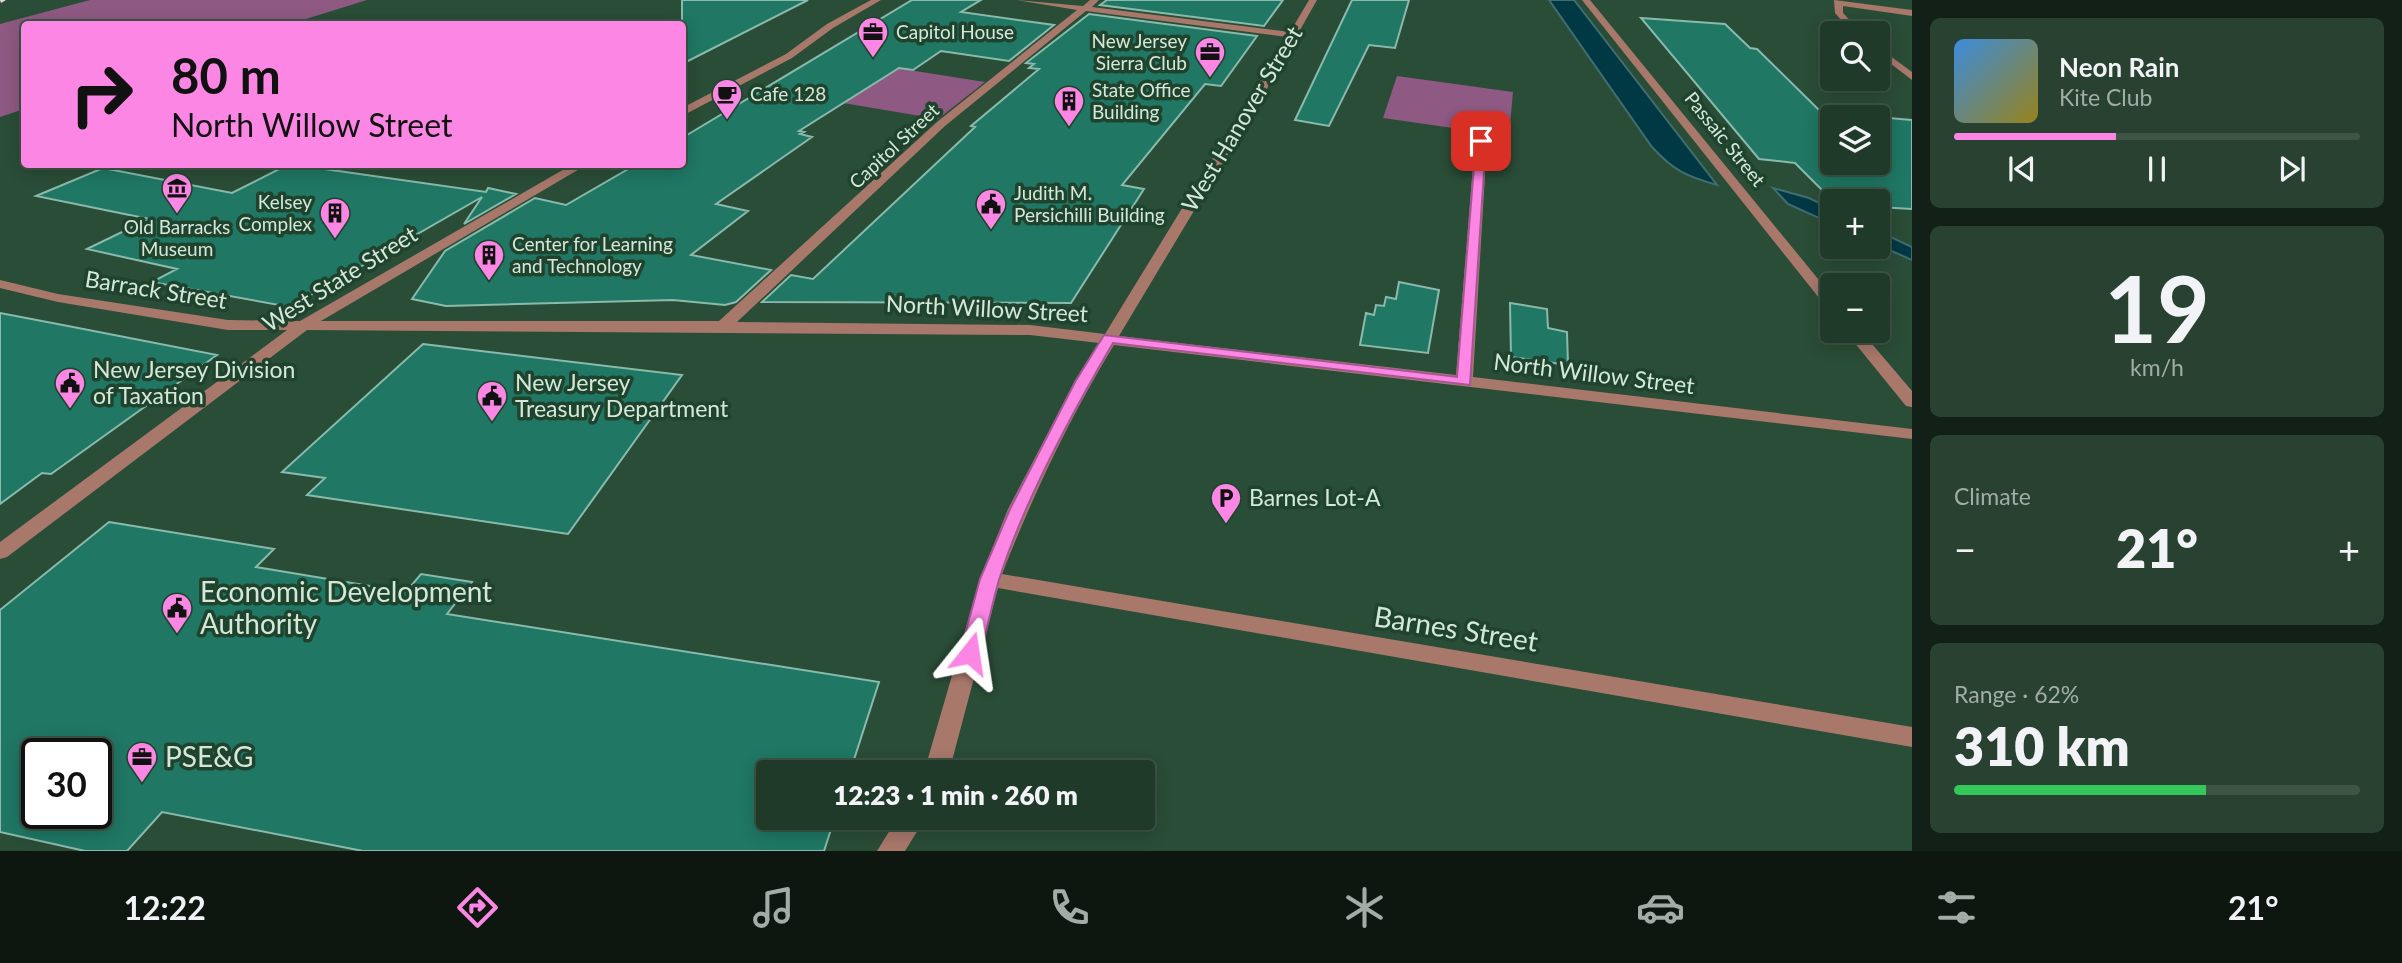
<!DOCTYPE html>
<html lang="en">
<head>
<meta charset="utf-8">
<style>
	body { margin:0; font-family:Lato,sans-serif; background:#284131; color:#f1f3f6; height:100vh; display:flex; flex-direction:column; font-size:26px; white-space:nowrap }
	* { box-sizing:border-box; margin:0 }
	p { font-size:23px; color:#a2ada8 }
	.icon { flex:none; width:38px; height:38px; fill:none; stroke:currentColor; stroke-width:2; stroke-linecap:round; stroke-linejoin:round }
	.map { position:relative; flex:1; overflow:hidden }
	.details { display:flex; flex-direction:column; gap:18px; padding:18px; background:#122017; width:490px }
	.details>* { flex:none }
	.banner { position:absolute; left:21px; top:21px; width:665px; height:147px; border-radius:7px; box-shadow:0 4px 18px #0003,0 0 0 2px #3d5446; background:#fc86e4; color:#111; overflow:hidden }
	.buttons { position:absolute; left:1820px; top:21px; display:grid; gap:14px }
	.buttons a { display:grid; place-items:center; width:70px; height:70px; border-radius:7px; background:#203a29; box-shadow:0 4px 18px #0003,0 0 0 2px #3d5446; font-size:35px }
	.speed { position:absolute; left:21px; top:738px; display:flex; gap:14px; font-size:35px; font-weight:700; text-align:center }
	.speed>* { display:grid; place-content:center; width:91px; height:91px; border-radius:50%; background:#203a29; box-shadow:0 4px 18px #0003,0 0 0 2px #3d5446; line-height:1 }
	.speed .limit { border:4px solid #111; border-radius:10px; background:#fff; color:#111 }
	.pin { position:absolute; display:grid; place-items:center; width:60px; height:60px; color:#fff; margin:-30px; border-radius:14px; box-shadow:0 4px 10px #0006 }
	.me { position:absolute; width:77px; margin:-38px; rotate:15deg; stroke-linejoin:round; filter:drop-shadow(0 0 5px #0008) }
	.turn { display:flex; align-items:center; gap:24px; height:147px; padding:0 35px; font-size:32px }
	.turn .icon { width:91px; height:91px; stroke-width:2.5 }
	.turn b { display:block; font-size:49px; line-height:60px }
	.big { font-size:52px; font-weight:800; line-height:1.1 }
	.details .card { flex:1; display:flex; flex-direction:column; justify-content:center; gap:10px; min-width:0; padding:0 24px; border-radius:10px; background:#284131 }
	.details .dial { align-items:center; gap:0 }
	.dial b { font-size:91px; line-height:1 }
	.song { display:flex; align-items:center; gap:21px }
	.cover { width:84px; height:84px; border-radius:10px; background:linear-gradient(135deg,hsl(210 70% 55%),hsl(50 70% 35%)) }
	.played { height:7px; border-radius:4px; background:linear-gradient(90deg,#fc86e4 40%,#3d5446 40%) }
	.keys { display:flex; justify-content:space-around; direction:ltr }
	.heat { display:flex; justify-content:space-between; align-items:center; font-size:38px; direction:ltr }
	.charge { height:10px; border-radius:5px; background:linear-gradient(90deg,#34c759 62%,#3d5446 0) }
	.trip { position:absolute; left:756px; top:760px; width:399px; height:70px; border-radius:7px; background:#203a29; box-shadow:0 4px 18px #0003,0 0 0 2px #3d5446; font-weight:800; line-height:70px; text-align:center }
	.tab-bar { display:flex; height:112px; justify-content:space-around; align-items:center; background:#0d1710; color:#a2ada8 }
	.tab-bar .icon { width:49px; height:49px }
	.tab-bar .on { color:#fc86e4 }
	.tab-bar b { font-size:32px; color:#f1f3f6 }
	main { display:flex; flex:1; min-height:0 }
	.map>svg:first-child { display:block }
	.green { fill:#8e5982 }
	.water { fill:#003844; stroke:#406d71; stroke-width:2 }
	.building { fill:#1f7764; stroke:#89baac; stroke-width:2; fill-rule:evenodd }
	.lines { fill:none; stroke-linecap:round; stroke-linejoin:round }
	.minor { fill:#a8786b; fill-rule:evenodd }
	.highway { fill:#efd7d0; fill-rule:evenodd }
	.route { fill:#fc86e4; stroke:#a45794; stroke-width:2 }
	.labels { text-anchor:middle; stroke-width:7; stroke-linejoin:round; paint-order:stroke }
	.far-poi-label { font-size:19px; fill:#d4e8da; stroke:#1f432d; text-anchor:start }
	.far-street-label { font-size:19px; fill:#d4e8da; stroke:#1f432d }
	.street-label { font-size:23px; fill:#d4e8da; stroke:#1f432d }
	.poi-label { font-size:23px; fill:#d4e8da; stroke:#1f432d; text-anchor:start }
	.near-poi-label { font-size:28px; fill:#d4e8da; stroke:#1f432d; text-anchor:start }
	.near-street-label { font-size:28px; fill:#d4e8da; stroke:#1f432d }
</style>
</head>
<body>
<main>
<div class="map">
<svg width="1912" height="851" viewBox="0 0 1912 851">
	<rect width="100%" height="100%" fill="#2a4d37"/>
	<path class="green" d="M90,0H367L290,24H24V109L0,117V24Z
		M820,56L985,82L938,119L766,90Z
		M1397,76L1513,92L1509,136L1383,118Z"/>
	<path class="water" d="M1549,0H1574L1717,185C1686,176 1674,171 1652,147Z
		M1773,188L1809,198L1832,209V224L1788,204Z
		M1878,231L1912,247V260L1878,245Z"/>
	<path class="building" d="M682,0H808L682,64Z
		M912,0H981L961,12L1054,25L1009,61L941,51L913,70L899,68L799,131L804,132L800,134L812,137L716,204L748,211L691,255L771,270L736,302L725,305L673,300L446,306L412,299L445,251L535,198L566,205L637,164H682V138Z
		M1107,0H1283L1264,26L1100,5Z
		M1352,0H1409L1395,48L1369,45L1329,126L1295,120Z
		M1089,14L1257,36L1221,86L1205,84L1122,185L1144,189L1071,303L762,302L791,275L813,279L975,127L971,126L1039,69L1029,68L1034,64L1026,63Z
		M1641,18L1725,24L1750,48L1757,49L1821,112L1912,120V209L1878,207V201H1833L1795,163L1759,159ZM1832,117H1878V163H1832Z
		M289,164L486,192L488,188L516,194L464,224L482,197L290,307L152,282L177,269L87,249L149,219L36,196L103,168L232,193Z
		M1399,282L1439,290L1428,353L1360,345L1366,313L1374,315L1376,305L1384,306L1386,297L1396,299Z
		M1510,303L1547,309L1548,328L1567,332L1568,365L1511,357Z
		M0,313L68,326L217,355L51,474L42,473L0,504Z
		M423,344L682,375L568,534L307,495L325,478L282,472Z
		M109,522L274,549L256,567L406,592L421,574L472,582L447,614L879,682L850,772H768V817H835L824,851H363L162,812L127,851H85L0,832V610ZM37,754H96V814H37Z"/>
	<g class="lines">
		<path class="minor" d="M871,0H881L833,28L792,58L682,116V108L786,54L827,24Z
			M1016,0L1083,6L1090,0H1099L1092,7L1290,32L1309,0H1317L1261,99L1119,336L1456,375L1475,141L1481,138L1487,141L1473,377L1912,429V439L1114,345C1070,417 1033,495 1002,574L1912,727V747L998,588L949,772H924L980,579L1008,509L1075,382L1099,343L1030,335L307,330L7,557L0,559V542L287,330H228L58,302L0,288V280L58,294L228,320L300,321L573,164H588L321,321H719L937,122L1077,10ZM1086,11L1287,37L1105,334L1030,325L737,322L945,126Z
			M1582,0H1590L1832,296V309L1827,308Z
			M1834,0L1912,10V16L1843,6V13L1862,33H1852L1835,13Z
			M1878,47L1912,72V80L1878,54Z
			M1845,331H1861L1912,391V407L1906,406Z
			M898,817H926L905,851H877Z"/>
		<path class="highway" d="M0,0H6L1,3Z"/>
	</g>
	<path class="route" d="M1481,138L1486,141L1470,385L1113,343C1072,413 1023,503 999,580C992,604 987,629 981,653L978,658L970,661L963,658L960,653L980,579L1010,509L1075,382L1104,335L1457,377L1476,141Z"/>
	<defs>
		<g id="office-pin" transform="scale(1.575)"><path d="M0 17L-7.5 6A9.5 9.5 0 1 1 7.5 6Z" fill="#fc86e4" stroke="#1f432d"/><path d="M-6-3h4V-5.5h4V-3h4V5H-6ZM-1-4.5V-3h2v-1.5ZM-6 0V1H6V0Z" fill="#111"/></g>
		<g id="cafe-pin" transform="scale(1.575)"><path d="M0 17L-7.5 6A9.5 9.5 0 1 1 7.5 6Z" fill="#fc86e4" stroke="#1f432d"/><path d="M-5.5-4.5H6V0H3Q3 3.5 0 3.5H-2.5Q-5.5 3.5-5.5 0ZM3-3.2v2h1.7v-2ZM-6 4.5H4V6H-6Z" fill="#111"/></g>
		<g id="building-pin" transform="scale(1.575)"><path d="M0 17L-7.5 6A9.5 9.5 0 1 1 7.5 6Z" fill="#fc86e4" stroke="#1f432d"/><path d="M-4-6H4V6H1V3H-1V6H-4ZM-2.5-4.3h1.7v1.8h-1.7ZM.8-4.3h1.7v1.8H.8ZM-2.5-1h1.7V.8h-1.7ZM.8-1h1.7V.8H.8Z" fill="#111"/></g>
		<g id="museum-pin" transform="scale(1.575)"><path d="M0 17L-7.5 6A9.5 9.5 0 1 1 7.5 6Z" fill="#fc86e4" stroke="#1f432d"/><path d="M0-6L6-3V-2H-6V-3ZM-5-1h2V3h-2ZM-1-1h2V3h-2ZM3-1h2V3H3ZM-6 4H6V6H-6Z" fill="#111"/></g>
		<g id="civic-pin" transform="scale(1.575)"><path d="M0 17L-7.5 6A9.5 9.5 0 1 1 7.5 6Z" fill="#fc86e4" stroke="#1f432d"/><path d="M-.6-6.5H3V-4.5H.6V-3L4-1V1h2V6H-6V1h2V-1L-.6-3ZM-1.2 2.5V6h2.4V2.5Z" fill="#111"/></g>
		<g id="parking-pin" transform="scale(1.575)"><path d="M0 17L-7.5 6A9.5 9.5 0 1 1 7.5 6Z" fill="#fc86e4" stroke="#1f432d"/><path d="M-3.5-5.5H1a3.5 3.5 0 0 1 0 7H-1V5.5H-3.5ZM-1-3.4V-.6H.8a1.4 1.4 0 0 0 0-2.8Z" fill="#111"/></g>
	</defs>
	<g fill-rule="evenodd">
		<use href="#office-pin" x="873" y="32"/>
		<use href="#office-pin" x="1210" y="52"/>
		<use href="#cafe-pin" x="727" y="94"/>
		<use href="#building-pin" x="1069" y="101"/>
		<use href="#museum-pin" x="177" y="188"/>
		<use href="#civic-pin" x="991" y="204"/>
		<use href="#building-pin" x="335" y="213"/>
		<use href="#building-pin" x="489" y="255"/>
		<use href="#civic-pin" x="70" y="383"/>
		<use href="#civic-pin" x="492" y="396"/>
		<use href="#parking-pin" x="1226" y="498"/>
		<use href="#civic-pin" x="177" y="608"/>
		<use href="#office-pin" x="142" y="757"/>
	</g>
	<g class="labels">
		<g class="far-poi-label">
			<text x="896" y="39">Capitol House</text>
			<text x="1187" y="48" text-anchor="end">New Jersey<tspan x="1187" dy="22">Sierra Club</tspan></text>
			<text x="1092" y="97">State Office<tspan x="1092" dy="22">Building</tspan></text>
			<text x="750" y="101">Cafe 128</text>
			<text x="1014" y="200">Judith M.<tspan x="1014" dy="22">Persichilli Building</tspan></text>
			<text x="312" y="209" text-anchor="end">Kelsey<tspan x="312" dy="22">Complex</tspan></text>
			<text x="177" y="234" text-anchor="middle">Old Barracks<tspan x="177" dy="22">Museum</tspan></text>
			<text x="512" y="251">Center for Learning<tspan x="512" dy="22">and Technology</tspan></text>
		</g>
		<g class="far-street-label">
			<text transform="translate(1725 139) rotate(51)" y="7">Passaic Street</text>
			<text transform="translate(894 146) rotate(-43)" y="7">Capitol Street</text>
		</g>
		<g class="street-label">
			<text transform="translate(1242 119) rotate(-59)" y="8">West Hanover Street</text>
			<text transform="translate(340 279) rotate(-32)" y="8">West State Street</text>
			<text transform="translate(156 290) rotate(9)" y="8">Barrack Street</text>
			<text transform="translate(987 309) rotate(3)" y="8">North Willow Street</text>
			<text transform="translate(1594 374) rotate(7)" y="8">North Willow Street</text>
		</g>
		<g class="poi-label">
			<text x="93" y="378">New Jersey Division<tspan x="93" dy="26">of Taxation</tspan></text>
			<text x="515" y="391">New Jersey<tspan x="515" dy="26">Treasury Department</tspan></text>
			<text x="1249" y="506">Barnes Lot-A</text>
		</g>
		<g class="near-poi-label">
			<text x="200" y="602">Economic Development<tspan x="200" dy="32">Authority</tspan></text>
			<text x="165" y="767">PSE&amp;G</text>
		</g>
		<g class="near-street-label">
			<text transform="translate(1456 629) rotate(9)" y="10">Barnes Street</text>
		</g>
	</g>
</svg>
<div class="buttons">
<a><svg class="icon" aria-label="search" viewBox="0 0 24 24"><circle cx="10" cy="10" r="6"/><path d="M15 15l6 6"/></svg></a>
<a><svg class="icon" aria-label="layers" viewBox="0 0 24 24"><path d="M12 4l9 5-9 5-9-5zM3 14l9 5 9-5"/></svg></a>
<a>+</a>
<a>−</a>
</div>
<div class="speed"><div class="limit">30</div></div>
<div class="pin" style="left:1481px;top:141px;background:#d93025"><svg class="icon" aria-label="arrive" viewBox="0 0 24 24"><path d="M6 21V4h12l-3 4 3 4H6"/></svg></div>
<svg class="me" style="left:970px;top:653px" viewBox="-20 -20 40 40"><path d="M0-17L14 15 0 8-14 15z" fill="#fc86e4" stroke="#fff" stroke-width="4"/></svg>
<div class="trip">12:23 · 1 min · 260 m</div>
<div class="banner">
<div class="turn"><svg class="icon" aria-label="right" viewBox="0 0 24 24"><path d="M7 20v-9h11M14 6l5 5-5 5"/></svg><div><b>80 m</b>North Willow Street</div></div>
</div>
</div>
<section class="details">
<div class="card">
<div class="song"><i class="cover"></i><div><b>Neon Rain</b><p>Kite Club</p></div></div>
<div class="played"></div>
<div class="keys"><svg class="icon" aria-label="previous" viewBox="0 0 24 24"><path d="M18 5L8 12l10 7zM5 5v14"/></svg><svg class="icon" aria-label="pause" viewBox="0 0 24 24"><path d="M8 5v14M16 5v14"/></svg><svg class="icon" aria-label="next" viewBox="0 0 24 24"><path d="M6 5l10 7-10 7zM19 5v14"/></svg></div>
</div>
<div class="card dial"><b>19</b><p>km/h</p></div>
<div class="card"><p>Climate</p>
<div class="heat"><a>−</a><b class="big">21°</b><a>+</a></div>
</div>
<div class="card"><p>Range · 62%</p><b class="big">310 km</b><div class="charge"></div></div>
</section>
</main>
<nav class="tab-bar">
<b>12:22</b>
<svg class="icon on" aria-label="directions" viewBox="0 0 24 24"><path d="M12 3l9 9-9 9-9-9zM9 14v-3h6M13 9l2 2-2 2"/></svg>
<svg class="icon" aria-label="music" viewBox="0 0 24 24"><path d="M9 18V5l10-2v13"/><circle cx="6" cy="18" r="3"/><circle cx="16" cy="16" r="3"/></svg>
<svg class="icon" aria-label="phone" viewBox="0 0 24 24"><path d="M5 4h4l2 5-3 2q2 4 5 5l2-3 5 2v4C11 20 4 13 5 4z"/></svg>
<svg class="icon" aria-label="climate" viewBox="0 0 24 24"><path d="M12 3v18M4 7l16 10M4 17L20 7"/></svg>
<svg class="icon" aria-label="car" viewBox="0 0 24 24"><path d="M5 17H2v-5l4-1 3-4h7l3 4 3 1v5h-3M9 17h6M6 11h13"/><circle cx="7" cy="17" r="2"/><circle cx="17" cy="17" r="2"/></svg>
<svg class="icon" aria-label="filters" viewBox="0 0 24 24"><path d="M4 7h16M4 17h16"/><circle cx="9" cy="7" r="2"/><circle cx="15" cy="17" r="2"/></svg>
<b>21°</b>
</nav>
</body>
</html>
